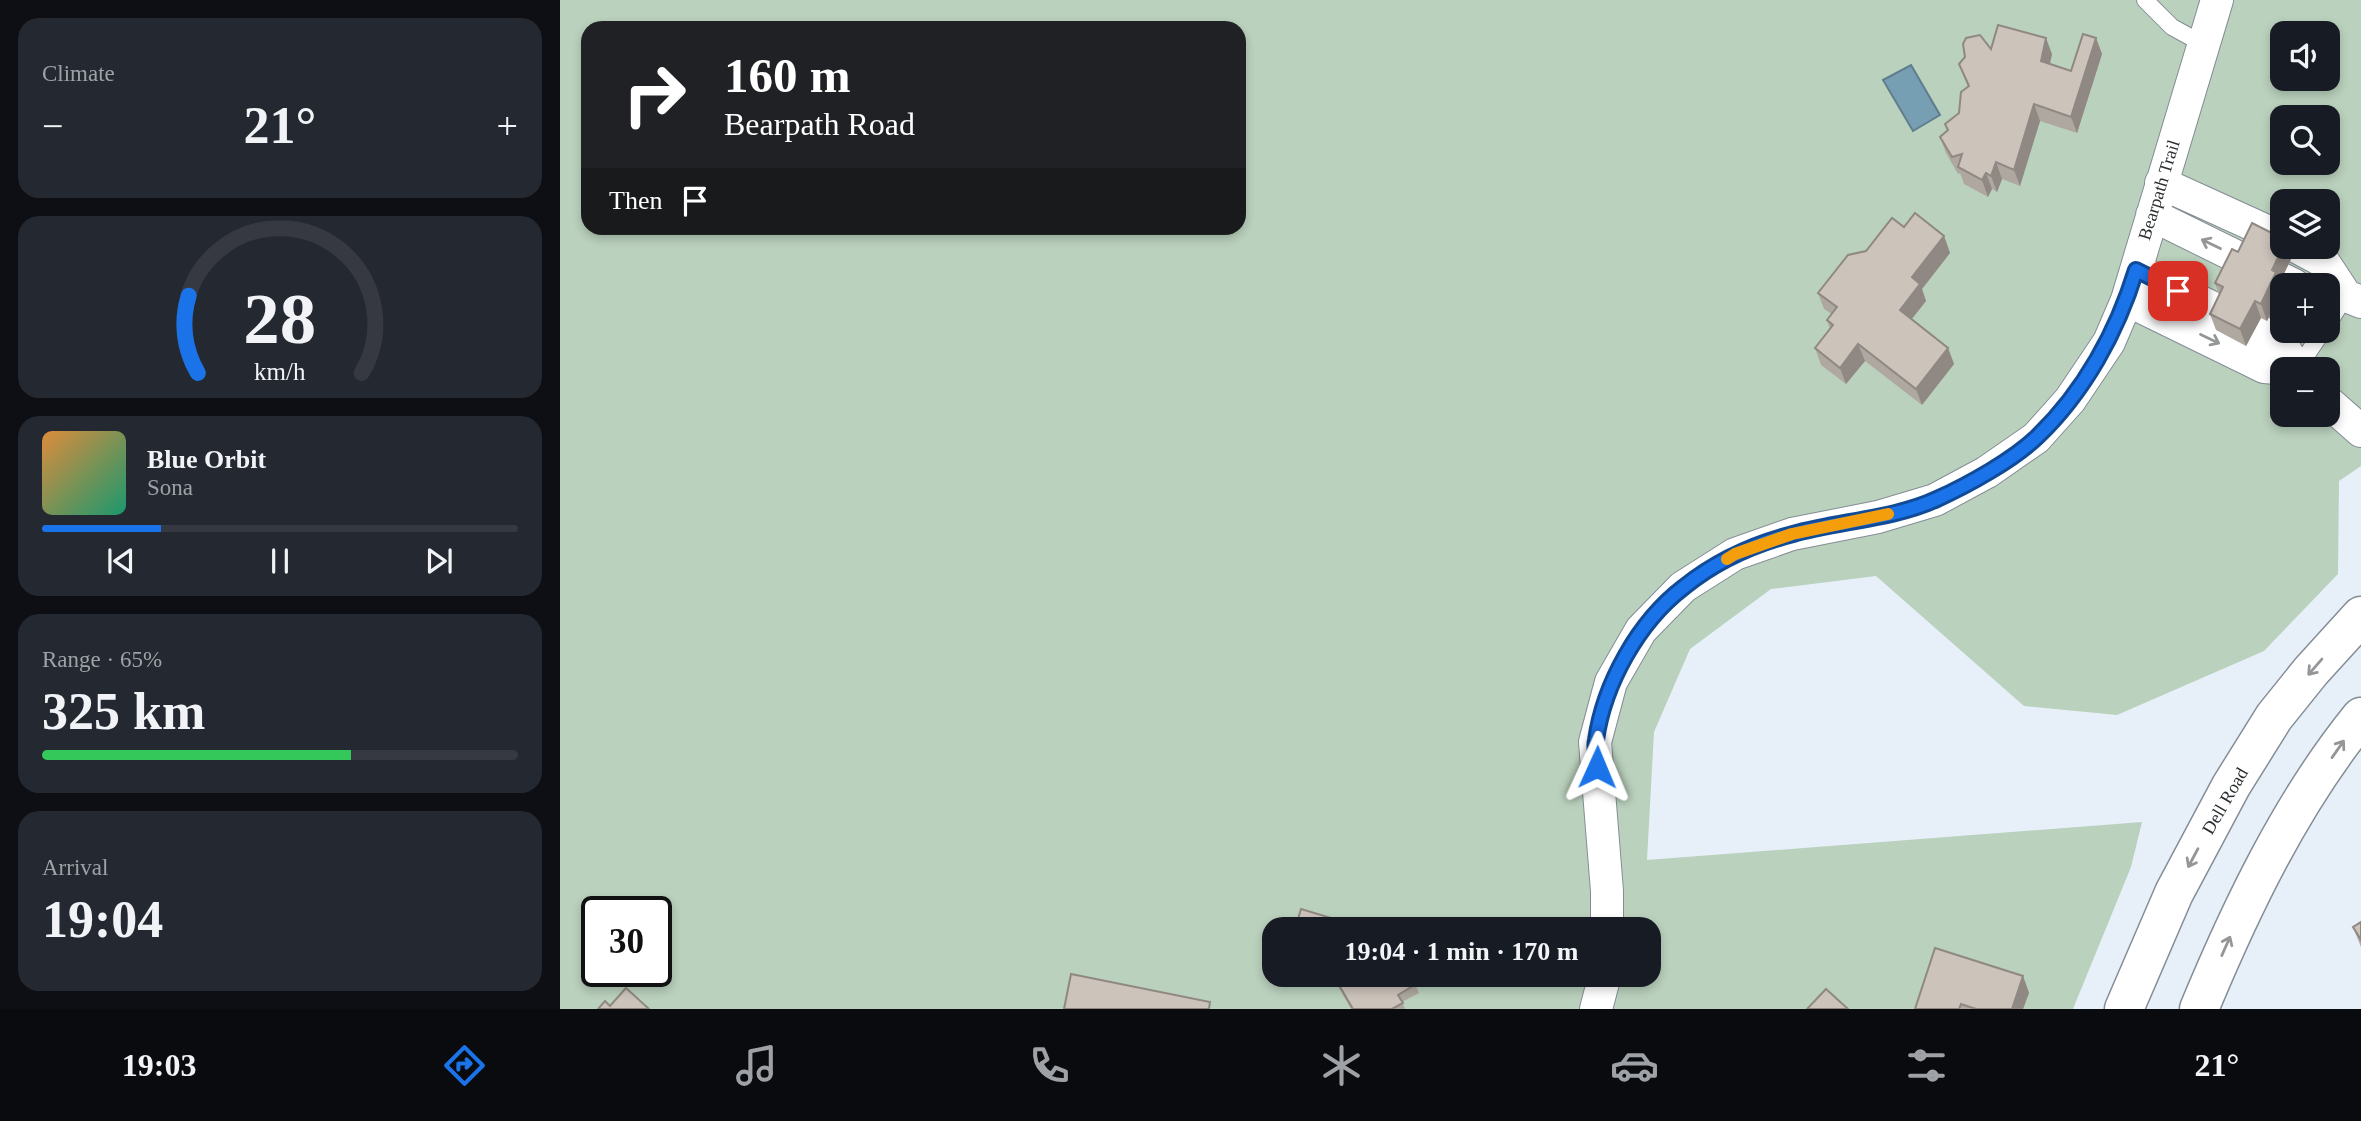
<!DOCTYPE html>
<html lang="en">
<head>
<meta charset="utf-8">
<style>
	body { margin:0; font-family:Georgia,serif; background:#242831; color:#f1f3f6; height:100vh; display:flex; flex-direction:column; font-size:26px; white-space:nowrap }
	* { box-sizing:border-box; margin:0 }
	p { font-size:23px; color:#9ea1a6 }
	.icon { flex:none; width:38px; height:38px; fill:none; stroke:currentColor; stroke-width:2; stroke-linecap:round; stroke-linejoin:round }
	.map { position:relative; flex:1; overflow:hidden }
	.panel { display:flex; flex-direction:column; gap:18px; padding:18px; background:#0d0f14; width:560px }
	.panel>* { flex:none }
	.guide { position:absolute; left:21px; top:21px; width:665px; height:214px; border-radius:21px; box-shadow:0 4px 10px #0003; background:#202124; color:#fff; overflow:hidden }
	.buttons { position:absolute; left:1710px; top:21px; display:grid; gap:14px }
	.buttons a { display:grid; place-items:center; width:70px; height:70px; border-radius:14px; background:#171b24; box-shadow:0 4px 10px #0003; font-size:35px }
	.speed { position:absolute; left:21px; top:896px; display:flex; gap:14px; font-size:35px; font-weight:700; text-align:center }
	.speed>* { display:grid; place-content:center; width:91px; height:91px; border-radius:50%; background:#171b24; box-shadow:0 4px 10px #0003; line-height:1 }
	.speed .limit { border:4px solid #111; border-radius:10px; background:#fff; color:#111 }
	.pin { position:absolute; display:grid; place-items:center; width:60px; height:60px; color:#fff; margin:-30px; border-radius:14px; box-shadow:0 4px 10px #0006 }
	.me { position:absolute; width:77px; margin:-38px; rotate:1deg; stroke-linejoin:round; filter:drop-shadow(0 0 5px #0008) }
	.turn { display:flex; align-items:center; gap:24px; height:147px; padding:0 28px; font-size:32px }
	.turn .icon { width:91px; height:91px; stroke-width:2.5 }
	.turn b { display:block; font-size:49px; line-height:60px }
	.then { display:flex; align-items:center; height:66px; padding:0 28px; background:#0003; gap:14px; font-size:26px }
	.big { font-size:52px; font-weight:700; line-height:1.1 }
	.panel .widget { flex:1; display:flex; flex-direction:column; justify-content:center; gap:10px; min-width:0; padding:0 24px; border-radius:21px; background:#242831 }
	.panel .dial { align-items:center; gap:0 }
	.dial svg { height:182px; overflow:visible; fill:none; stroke:#363941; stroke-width:7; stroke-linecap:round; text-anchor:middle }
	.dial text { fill:#f1f3f6; stroke:none }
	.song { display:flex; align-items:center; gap:21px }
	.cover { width:84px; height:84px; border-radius:10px; background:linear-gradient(135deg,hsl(30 70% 55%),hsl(160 70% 35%)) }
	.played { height:7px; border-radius:4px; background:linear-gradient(90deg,#1a73e8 25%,#363941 25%) }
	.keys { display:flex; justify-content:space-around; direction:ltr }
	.heat { display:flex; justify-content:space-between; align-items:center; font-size:38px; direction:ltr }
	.charge { height:10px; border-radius:5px; background:linear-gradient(90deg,#34c759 65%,#363941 0) }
	.trip { position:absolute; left:702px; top:917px; width:399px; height:70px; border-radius:21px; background:#171b24; box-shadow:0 4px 10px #0003; font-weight:700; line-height:70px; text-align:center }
	.dock { display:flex; height:112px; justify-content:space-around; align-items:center; background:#090b0e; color:#9ea1a6 }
	.dock .icon { width:49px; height:49px }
	.dock .selected { color:#1a73e8 }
	.dock b { font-size:32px; color:#f1f3f6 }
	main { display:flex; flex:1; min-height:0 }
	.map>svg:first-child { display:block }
	.green { fill:#bad1bd; fill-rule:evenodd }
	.water { fill:#779fb4; stroke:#607d8d; stroke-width:2 }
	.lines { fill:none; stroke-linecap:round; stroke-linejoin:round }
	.service-casing { stroke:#848d95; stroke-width:18 }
	.minor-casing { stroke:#848d95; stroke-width:34 }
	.secondary-casing { stroke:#848d95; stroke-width:41 }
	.service { stroke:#fff; stroke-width:16 }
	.minor { stroke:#fff; stroke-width:32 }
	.secondary { stroke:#fff; stroke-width:38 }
	.wall { fill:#afa8a1 }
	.shaded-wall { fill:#8f8883 }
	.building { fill:#ccc3bb; stroke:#8f8883; stroke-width:2 }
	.oneway { stroke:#949698 }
	.route-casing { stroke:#114b97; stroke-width:18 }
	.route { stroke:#1a73e8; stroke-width:12 }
	.slow { stroke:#f59e0b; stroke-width:12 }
	.labels { text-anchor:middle; stroke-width:5; stroke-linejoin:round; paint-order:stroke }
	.street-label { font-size:18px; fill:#2a2e31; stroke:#fff }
</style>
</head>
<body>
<main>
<section class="panel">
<div class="widget"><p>Climate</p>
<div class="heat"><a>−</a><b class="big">21°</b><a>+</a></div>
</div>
<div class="widget dial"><svg viewBox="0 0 100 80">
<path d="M14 69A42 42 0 1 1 86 69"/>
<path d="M14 69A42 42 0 0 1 10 35" stroke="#1a73e8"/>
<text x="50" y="56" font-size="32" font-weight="700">28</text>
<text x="50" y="72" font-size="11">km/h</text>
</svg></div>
<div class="widget">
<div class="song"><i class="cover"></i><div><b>Blue Orbit</b><p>Sona</p></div></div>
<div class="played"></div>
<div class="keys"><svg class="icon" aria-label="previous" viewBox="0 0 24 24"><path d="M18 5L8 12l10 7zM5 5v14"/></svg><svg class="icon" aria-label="pause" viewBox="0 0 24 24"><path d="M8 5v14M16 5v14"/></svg><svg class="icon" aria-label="next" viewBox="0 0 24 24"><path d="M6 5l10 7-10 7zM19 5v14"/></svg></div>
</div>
<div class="widget"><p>Range · 65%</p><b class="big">325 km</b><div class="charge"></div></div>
<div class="widget"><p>Arrival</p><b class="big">19:04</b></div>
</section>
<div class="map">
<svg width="1801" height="1009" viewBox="0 0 1801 1009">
	<rect width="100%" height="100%" fill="#e7f0f9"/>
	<path class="green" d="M0,0H1801V466L1779,481L1778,574L1704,651L1557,715L1464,706L1316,576L1211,589L1130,649L1094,732L1087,860L1582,822L1571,867L1513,1009H0ZM28,28H679V228H28ZM1722,33H1768V79H1722ZM1722,117H1768V163H1722ZM1722,201H1768V247H1722ZM1722,285H1768V331H1722ZM1722,369H1768V415H1722ZM37,912H96V971H37ZM714,929H1088V975H714Z"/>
	<path class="water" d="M1351,65L1380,115L1353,131L1323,80Z"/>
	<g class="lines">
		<g class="service-casing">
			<path id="service" d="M1585,0L1612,27L1643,44
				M1768,324L1786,296
				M1737,369L1763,331"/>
		</g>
		<g class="minor-casing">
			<path id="minor" d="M1601,183L1722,238
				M1592,215L1734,285
				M1737,247L1763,261L1786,296L1801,302
				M1576,270L1720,341L1736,369
				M1567,300L1704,367L1729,369
				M1768,402L1801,431
				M1047,929V891L1035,742L1051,682L1081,630L1123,587L1175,554L1232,534L1318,517L1375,500L1427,472L1476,438L1510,400L1549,342L1567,300L1657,0
				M1036,1009L1045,975"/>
		</g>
		<g class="secondary-casing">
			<path id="secondary" d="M1564,1009L1614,893L1671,786L1714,717L1751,671L1801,616
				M1639,1009C1681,908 1731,803 1801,717"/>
		</g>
		<use href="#service" class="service"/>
		<use href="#minor" class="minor"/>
		<use href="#secondary" class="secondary"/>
	</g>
	<path class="wall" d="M1536,38L1542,54L1517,133L1480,121L1460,186L1442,179L1437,192L1432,189L1428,197L1404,184L1400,173L1398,174L1386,153L1380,137L1387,130L1385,124L1399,113L1408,87L1399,64L1405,57L1431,49L1492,54L1490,64L1511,71Z
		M1344,227L1384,236L1390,253L1362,289L1366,301L1352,319L1388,348L1394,364L1362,405L1305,361L1286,384L1261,365L1255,348L1270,329L1267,320L1272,314L1264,309L1258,293L1306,251Z
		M1722,247H1729L1732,257L1720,282L1722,290L1707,321L1701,318L1686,346L1656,330L1650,314L1659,295L1655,283L1678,252Z
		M1801,922V947L1793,927Z
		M769,975H851L859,993L842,1002L845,1009H791L772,976Z
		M1463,976L1469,993L1463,1009H1355Z"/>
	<path class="shaded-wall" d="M1486,38L1492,54L1487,77L1481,61Z
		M1536,38L1542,54L1517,133L1511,117Z
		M1474,104L1480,121L1460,186L1454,170Z
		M1436,162L1442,179L1437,192L1431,176Z
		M1426,173L1432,189L1428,197L1422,180Z
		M1384,236L1390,253L1362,289L1366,301L1346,326L1340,310L1352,277Z
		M1723,247H1729L1732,257L1720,282L1722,290L1707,321L1701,304L1712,270Z
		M1695,301L1701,318L1686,346L1680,329Z
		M1298,344L1305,361L1286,384L1280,368Z
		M1388,348L1394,364L1362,405L1356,389Z
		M1463,976L1469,993L1463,1009H1452Z"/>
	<path class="building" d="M1438,25L1486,38L1481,61L1511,71L1523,34L1536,38L1511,117L1474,104L1454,170L1436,162L1431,176L1426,173L1422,180L1398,167L1402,154L1392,157L1380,137L1388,130L1385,124L1399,113L1401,92L1409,86L1399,64L1405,57L1403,44L1406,38L1420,35L1431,49Z
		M1355,213L1384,236L1352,277L1360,284L1340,310L1388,348L1356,389L1298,344L1280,368L1255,348L1273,325L1267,320L1277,307L1258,293L1288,255L1306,251L1332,218L1344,227Z
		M1692,223L1722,238V247H1723L1712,270L1716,272L1701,304L1695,301L1680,329L1650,314L1663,287L1655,283L1672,249L1678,252Z
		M741,909L804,928L819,919L824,929H735Z
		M1801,922V940L1793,927Z
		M1375,948L1463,976L1452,1009H1416L1401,1004L1399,1009H1355Z
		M511,974L650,1002L649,1009H504Z
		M773,975H851L856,984L838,995L843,1003L832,1009H793Z
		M66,988L89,1009H38L45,1001L50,1006Z
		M1266,989L1288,1009H1247Z"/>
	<defs><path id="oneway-shaft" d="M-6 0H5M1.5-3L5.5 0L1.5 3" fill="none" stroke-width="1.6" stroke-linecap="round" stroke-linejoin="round" transform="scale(1.75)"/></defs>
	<g class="oneway">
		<use href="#oneway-shaft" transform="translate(1651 244) rotate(-154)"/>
		<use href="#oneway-shaft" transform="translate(1650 339) rotate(26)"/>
		<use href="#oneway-shaft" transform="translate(1755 667) rotate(131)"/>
		<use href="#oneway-shaft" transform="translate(1778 749) rotate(-55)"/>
		<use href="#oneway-shaft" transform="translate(1633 858) rotate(118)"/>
		<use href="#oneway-shaft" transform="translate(1666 946) rotate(-66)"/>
	</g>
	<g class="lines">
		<g class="route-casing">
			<path id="route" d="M1037,767C1037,758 1034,748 1036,740C1044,684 1078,622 1124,587C1155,562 1194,544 1233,534C1279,521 1334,519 1377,499C1408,485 1453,460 1477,437C1524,392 1557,332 1576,270L1618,291"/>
		</g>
		<use href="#route" class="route"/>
		<path class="slow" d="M1167,559L1175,554L1232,534L1328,514"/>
	</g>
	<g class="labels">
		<g class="street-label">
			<text transform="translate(1599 190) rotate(-73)" y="6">Bearpath Trail</text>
			<text transform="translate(1665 801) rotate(-60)" y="6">Dell Road</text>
		</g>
	</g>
</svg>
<div class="buttons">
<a><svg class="icon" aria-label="sound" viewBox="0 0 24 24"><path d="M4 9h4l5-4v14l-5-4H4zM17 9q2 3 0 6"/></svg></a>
<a><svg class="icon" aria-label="search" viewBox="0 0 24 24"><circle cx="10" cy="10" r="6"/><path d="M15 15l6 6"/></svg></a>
<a><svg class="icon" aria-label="layers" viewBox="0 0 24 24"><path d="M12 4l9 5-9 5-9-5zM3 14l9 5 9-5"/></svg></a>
<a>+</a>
<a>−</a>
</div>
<div class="speed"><div class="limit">30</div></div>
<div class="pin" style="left:1618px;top:291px;background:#d93025"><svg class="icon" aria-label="arrive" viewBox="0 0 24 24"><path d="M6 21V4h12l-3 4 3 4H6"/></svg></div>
<svg class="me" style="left:1037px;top:767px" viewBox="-20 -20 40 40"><path d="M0-17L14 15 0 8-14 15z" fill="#1a73e8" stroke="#fff" stroke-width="4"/></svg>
<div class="trip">19:04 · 1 min · 170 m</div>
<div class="guide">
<div class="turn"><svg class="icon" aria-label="right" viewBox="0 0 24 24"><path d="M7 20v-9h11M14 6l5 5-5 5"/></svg><div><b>160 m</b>Bearpath Road</div></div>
<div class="then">Then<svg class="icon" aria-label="arrive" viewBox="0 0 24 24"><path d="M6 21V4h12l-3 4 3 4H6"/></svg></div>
</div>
</div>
</main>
<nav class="dock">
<b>19:03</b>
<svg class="icon selected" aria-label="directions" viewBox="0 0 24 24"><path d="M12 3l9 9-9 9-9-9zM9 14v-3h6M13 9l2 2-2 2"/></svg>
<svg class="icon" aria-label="music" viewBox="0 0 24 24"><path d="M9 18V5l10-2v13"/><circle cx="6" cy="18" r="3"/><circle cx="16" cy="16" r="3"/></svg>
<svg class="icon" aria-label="phone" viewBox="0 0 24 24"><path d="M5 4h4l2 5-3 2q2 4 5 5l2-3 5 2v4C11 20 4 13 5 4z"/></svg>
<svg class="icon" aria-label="climate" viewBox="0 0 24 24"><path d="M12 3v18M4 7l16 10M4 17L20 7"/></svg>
<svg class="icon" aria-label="car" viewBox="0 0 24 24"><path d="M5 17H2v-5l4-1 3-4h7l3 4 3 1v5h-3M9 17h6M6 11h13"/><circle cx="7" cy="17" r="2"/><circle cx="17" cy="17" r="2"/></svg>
<svg class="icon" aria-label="filters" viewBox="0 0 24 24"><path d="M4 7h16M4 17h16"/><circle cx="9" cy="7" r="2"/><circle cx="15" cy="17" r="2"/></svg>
<b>21°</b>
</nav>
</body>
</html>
